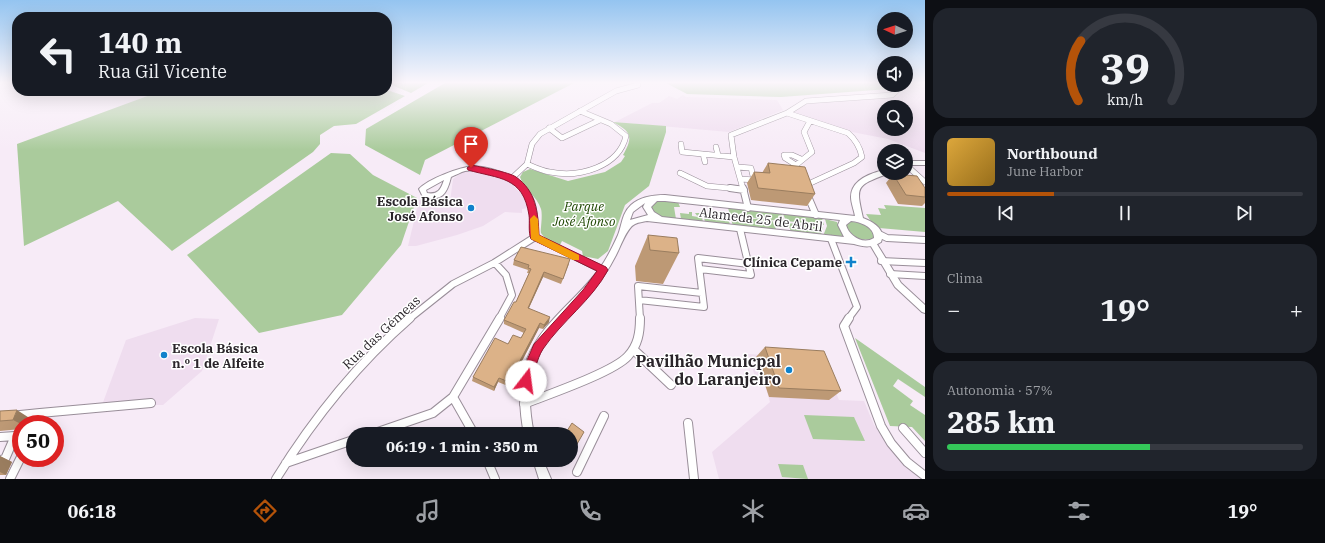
<!DOCTYPE html>
<html lang="pt">
<head>
<meta charset="utf-8">
<style>
	body { margin:0; font-family:"IBM Plex Serif",serif; background:#20242c; color:#f1f3f6; height:100vh; display:flex; flex-direction:column; font-size:15px; white-space:nowrap }
	* { box-sizing:border-box; margin:0 }
	p { font-size:13px; color:#9ea1a6 }
	.icon { flex:none; width:22px; height:22px; fill:none; stroke:currentColor; stroke-width:2; stroke-linecap:round; stroke-linejoin:round }
	.map { position:relative; flex:1; overflow:hidden }
	.side { display:flex; flex-direction:column; gap:8px; padding:8px; background:#0d0f14; width:400px }
	.side>* { flex:none }
	.top-card { position:absolute; left:12px; top:12px; width:380px; height:84px; border-radius:16px; box-shadow:0 4px 16px #0002; background:#171b24; color:#f1f3f6; overflow:hidden }
	.needle { width:26px; rotate:274deg }
	.buttons { position:absolute; left:877px; top:12px; display:grid; gap:8px }
	.buttons a { display:grid; place-items:center; width:36px; height:36px; border-radius:50%; background:#171b24; box-shadow:0 4px 16px #0002; font-size:20px }
	.speed { position:absolute; left:12px; top:415px; display:flex; gap:8px; font-size:20px; font-weight:700; text-align:center }
	.speed>* { display:grid; place-content:center; width:52px; height:52px; border-radius:50%; background:#171b24; box-shadow:0 4px 16px #0002; line-height:1 }
	.speed .limit { border:6px solid #d22; background:#fff; color:#111 }
	.pin { position:absolute; display:grid; place-items:center; width:34px; height:34px; color:#fff; margin:-41px -17px; border-radius:50% 50% 50% 0; rotate:-45deg; box-shadow:0 0 4px #0007 }
	.pin .icon { rotate:45deg }
	.me { position:absolute; width:44px; margin:-22px; rotate:15deg; stroke-linejoin:round; filter:drop-shadow(0 0 3px #0008) }
	.turn { display:flex; align-items:center; gap:14px; height:84px; padding:0 20px; font-size:18px }
	.turn .icon { width:52px; height:52px; stroke-width:2.5 }
	.turn b { display:block; font-size:28px; line-height:34px }
	.big { font-size:30px; font-weight:700; line-height:1.1 }
	.side .card { flex:1; display:flex; flex-direction:column; justify-content:center; gap:6px; min-width:0; padding:0 14px; border-radius:16px; background:#20242c }
	.side .dial { align-items:center; gap:0 }
	.dial svg { height:104px; overflow:visible; fill:none; stroke:#363941; stroke-width:7; stroke-linecap:round; text-anchor:middle }
	.dial text { fill:#f1f3f6; stroke:none }
	.song { display:flex; align-items:center; gap:12px }
	.cover { width:48px; height:48px; border-radius:6px; background:linear-gradient(135deg,hsl(40 70% 55%),hsl(40 70% 35%)) }
	.played { height:4px; border-radius:2px; background:linear-gradient(90deg,#b45309 30%,#363941 30%) }
	.keys { display:flex; justify-content:space-around; direction:ltr }
	.heat { display:flex; justify-content:space-between; align-items:center; font-size:22px; direction:ltr }
	.charge { height:6px; border-radius:3px; background:linear-gradient(90deg,#34c759 57%,#363941 0) }
	.trip { position:absolute; left:346px; top:427px; width:232px; height:40px; border-radius:20px; background:#171b24; box-shadow:0 4px 16px #0002; font-weight:700; line-height:40px; text-align:center }
	.tabs { display:flex; height:64px; justify-content:space-around; align-items:center; background:#090b0e; color:#9ea1a6 }
	.tabs .icon { width:28px; height:28px }
	.tabs .selected { color:#b45309 }
	.tabs b { font-size:18px; color:#f1f3f6 }
	main { display:flex; flex:1; min-height:0 }
	.map>svg:first-child { display:block }
	.built { fill:#efddef; fill-rule:evenodd }
	.green { fill:#aacb9c }
	.lines { fill:none; stroke-linecap:round; stroke-linejoin:round }
	.minor-far2-casing { stroke:#998e99; stroke-width:6 }
	.minor-far1-casing { stroke:#998e99; stroke-width:8 }
	.minor-casing { stroke:#998e99; stroke-width:10 }
	.tertiary-casing { stroke:#998e99; stroke-width:2 }
	.secondary-casing { stroke:#998e99; stroke-width:2 }
	.minor-far2 { stroke:#fff; stroke-width:5 }
	.minor-far1 { stroke:#fff; stroke-width:6 }
	.minor { stroke:#fff; stroke-width:8 }
	.tertiary { fill:#fff; fill-rule:evenodd }
	.secondary { fill:#fff; fill-rule:evenodd }
	.wall { fill:#bd9975 }
	.shaded-wall { fill:#9a7d5f }
	.building { fill:#dcb288; stroke:#9a7d5f }
	.route { fill:#e11d48; stroke:#92132f }
	.slow { fill:#f59e0b }
	.poi-dot { fill:#1082cb; stroke:#fff; stroke-width:1.5 }
	.labels { text-anchor:middle; stroke-width:3; stroke-linejoin:round; paint-order:stroke }
	.poi-label { font-size:13px; font-weight:bold; fill:#2a252a; stroke:#fff; text-anchor:end }
	.park-label { font-size:13px; font-style:italic; fill:#1d4601; stroke:#fff }
	.street-label { font-size:13px; fill:#2a252a; stroke:#fff }
	.near-poi-label { font-size:16px; font-weight:bold; fill:#2a252a; stroke:#fff; text-anchor:end }
</style>
</head>
<body>
<main>
<div class="map">
<svg width="925" height="479" viewBox="0 0 925 479">
	<rect width="100%" height="100%" fill="#f7ebf7"/>
	<path class="built" d="M911,83H925V153L888,139L852,132L792,114L796,107L805,103L897,97ZM884,107H906V129H884Z
		M683,95L686,97L777,100L783,110L729,132L615,122L652,103H659L669,96L677,99Z
		M467,169L508,180L525,198L528,208L522,209V213L505,212L483,226L457,235L416,246H408L419,200L450,202L453,179Z
		M195,318L219,319L202,371L163,405H102L126,340Z
		M748,354L821,358L839,400L864,401L874,425L893,453L923,479H719L712,452L770,402L764,381L756,380Z"/>
	<path class="green" d="M387,83H428L411,93Z
		M445,83H574L425,160L420,175L365,145L366,129Z
		M666,83H884V85H893L889,89L781,97L687,94Z
		M387,90L405,96L356,124L334,126L320,135V144L313,152L172,251L118,201L24,246L17,144L161,91Z
		M613,122L666,126V132L649,186L625,205L608,251L598,259L583,256L582,251L562,241L560,245C554,242 544,239 541,233C540,231 543,216 541,209C537,196 524,190 520,177L523,172L530,169L568,181L605,172L621,162L625,156L623,155C633,137 632,132 613,122Z
		M331,153L350,154L373,175L417,198L401,245L342,315L259,333L187,255Z
		M658,200L678,202L680,207H674L676,219L661,217L651,211L650,204Z
		M884,205L925,208V232L879,228L870,220L866,214L881,215L878,208L886,209Z
		M728,208L782,214L784,222L772,220L777,231L733,226L731,219L746,223V218L766,220L734,214L735,218H731Z
		M689,212H692V216L698,217L695,213H701L703,222L681,219L680,213L689,214Z
		M703,214H709L710,218L716,219V215L722,216L724,221H726L725,217H728L730,225L705,222Z
		M783,214L822,218L824,225L786,221Z
		M825,219L837,222L844,238L823,236L827,226Z
		M849,222C861,221 871,226 875,237L873,239C859,241 854,238 846,227Z
		M788,223L823,227L821,235L791,232Z
		M855,338L925,387V397L898,379L893,386L913,401L910,405L925,415V441L912,427L890,426Z
		M804,415L854,417L865,441L813,439Z
		M778,464L803,465L808,479L782,477Z"/>
	<g class="lines">
		<g class="minor-far2-casing">
			<path id="minor-far2" d="M787,113L806,101L892,95L903,85
				M549,128L562,138L600,120
				M681,144L682,152L734,157
				M716,147L718,155
				M703,154L705,162
				M527,164C534,167 542,171 550,172C579,178 619,167 626,136L611,124L580,111
				M796,165L785,158L784,155H792L801,159
				M906,165L925,182
				M737,167L751,168L754,180L741,179
				M680,173L707,186L739,189
				M799,174L796,165L812,152L804,132L810,121
				M512,178L527,164L532,144L540,134L616,91L638,85V83
				M743,189L734,157L731,135L787,113L848,133C856,140 860,147 862,157L854,163L804,186"/>
		</g>
		<g class="minor-far1-casing">
			<path id="minor-far1" d="M730,188L744,190
				M743,188L748,208
				M807,194L816,215
				M879,234L887,238L925,240
				M831,239L857,307L848,319
				M881,261L925,263
				M495,263L506,275L512,295L499,319
				M700,269L751,275L740,229
				M890,274L925,276
				M639,300L704,307L698,258L749,264
				M409,319L453,284L494,263L535,237
				M640,319L638,286L702,293"/>
		</g>
		<g class="minor-casing">
			<path id="minor" d="M849,318L844,326L881,426L891,443L907,462L925,476
				M634,350L671,385
				M453,397L474,434
				M524,404C547,395 614,372 628,356C638,345 640,333 640,318
				M0,417L40,413
				M688,423L694,479
				M35,424L40,413L151,403
				M903,428L925,453
				M372,434L433,413L453,397L500,318
				M0,437L15,436L5,459L0,460
				M487,460L495,479
				M286,463L353,440
				M577,472L604,416
				M10,479L21,457
				M276,479C313,419 356,365 410,318"/>
		</g>
		<g class="tertiary-casing">
			<path id="tertiary" d="M474,166C497,168 525,178 534,201C538,212 538,224 538,236L606,268L607,270L606,272H600L533,239C528,228 532,214 528,202C521,181 486,167 465,171C461,172 456,175 451,177C447,194 442,202 423,197L419,189C428,179 460,167 474,166ZM444,180C441,189 438,195 427,193L426,190Z
				M873,240L875,241L901,283L925,305V313L922,312L895,287L869,243L871,241Z"/>
		</g>
		<g class="secondary-casing">
			<path id="secondary" d="M906,161H925V165H906Z
				M884,170V173L887,174C855,186 856,187 863,218C874,222 886,230 881,242C872,248 864,247 854,244L647,221C643,222 639,222 635,224C626,228 620,249 615,257C608,271 599,283 589,295C570,315 548,333 537,359C527,382 529,410 534,434H524C519,409 518,383 527,359C542,320 582,297 604,262C609,254 614,244 618,235C622,225 622,213 631,205C640,197 653,195 665,195L855,216C854,210 851,203 851,197C851,180 871,173 884,170ZM657,201H665L840,220L838,225L844,237L662,217L654,212L651,207ZM645,203L643,207L648,215L630,220L633,212ZM851,221C861,222 874,227 874,238C863,245 849,236 846,225Z
				M533,460H543L551,479H539Z"/>
		</g>
		<use href="#minor-far2" class="minor-far2"/>
		<use href="#minor-far1" class="minor-far1"/>
		<use href="#minor" class="minor"/>
		<use href="#tertiary" class="tertiary"/>
		<use href="#secondary" class="secondary"/>
	</g>
	<path class="wall" d="M768,163L815,194L807,206L751,200L747,183L754,172L762,173Z
		M893,174L925,188V203L922,206L898,204L886,183Z
		M648,235L679,253L663,284L636,281L635,266Z
		M514,260L569,264L561,284L543,277L529,308L549,322L543,329L539,328L516,373L519,375L518,379L513,388L498,382L494,391L472,381L473,377L508,344L521,338L524,333L504,324V320L516,302L529,273H527L528,270L513,265Z
		M765,347L841,391L829,400L769,397L756,357Z
		M0,411L31,419L30,424H21V429L0,431Z
		M0,456L12,462L6,475H0Z"/>
	<path class="shaded-wall" d="M544,272L543,277L527,312L528,308Z
		M550,317L549,322L543,329L544,325Z
		M540,323L539,328L514,376V372Z
		M519,375L518,379L513,388L514,384Z
		M499,378L498,382L494,391V387Z
		M17,410L31,419L30,424H21L13,420Z
		M0,456L12,462L6,475L0,472Z"/>
	<path class="building" d="M768,163L805,167L815,194L758,188L754,172L770,173Z
		M893,174L917,176L925,188V197L906,195Z
		M648,235L677,238L679,253L650,250Z
		M521,247L570,259L563,279L544,272L528,308L550,317L544,325L540,323L514,372L519,375L514,384L499,378L494,387L473,377L495,338L508,344L513,335L521,338L526,329L504,320L514,302H516L531,269L528,268L529,265L514,260Z
		M765,347L824,351L841,391L779,388Z
		M17,410L13,420L0,421V411Z
		M572,423L584,432L573,451L571,452V434H565Z"/>
	<linearGradient id="sky" x2="0" y2="1"><stop stop-color="#94c4f0"/><stop offset="0.55" stop-color="#fbf6fb"/><stop offset="1" stop-color="#fbf6fb" stop-opacity="0"/></linearGradient>
	<rect width="925" height="150" fill="url(#sky)"/>
	<path class="route" d="M471,165C480,167 509,172 516,177C536,191 538,212 539,235L606,267L608,270C592,300 562,321 543,349C536,360 535,373 530,385L526,386L522,385L521,381L522,372L534,344L583,290L597,271L531,239C528,232 530,222 529,215C523,176 499,179 468,170L467,168Z"/>
	<path class="slow" d="M534,215L538,219L539,235L579,255V260H573L531,239L530,219Z"/>
	<g class="poi-dot">
		<circle cx="471" cy="208" r="4"/>
		<path d="M849 256h4v4h4v4h-4v4h-4v-4h-4v-4h4z"/>
		<circle cx="164" cy="355" r="4"/>
		<circle cx="789" cy="370" r="4"/>
	</g>
	<g class="labels">
		<g class="poi-label">
			<text x="463" y="206">Escola Básica<tspan x="463" dy="15">José Afonso</tspan></text>
			<text x="842" y="267">Clínica Cepame</text>
			<text x="172" y="353" text-anchor="start">Escola Básica<tspan x="172" dy="15">n.º 1 de Alfeite</tspan></text>
		</g>
		<g class="park-label">
			<text x="584" y="211">Parque<tspan x="584" dy="15">José Afonso</tspan></text>
		</g>
		<g class="street-label">
			<text transform="translate(761 219) rotate(7)" y="5">Alameda 25 de Abril</text>
			<text transform="translate(381 332) rotate(-43)" y="5">Rua das Gémeas</text>
		</g>
		<g class="near-poi-label">
			<text x="781" y="367">Pavilhão Municpal<tspan x="781" dy="18">do Laranjeiro</tspan></text>
		</g>
	</g>
</svg>
<div class="buttons">
<a><svg class="needle" viewBox="-14 -14 28 28"><path d="M0-13l5 13h-10z" fill="#e53935"/><path d="M0 13l5-13h-10z" fill="#9ea1a6"/></svg></a>
<a><svg class="icon" aria-label="sound" viewBox="0 0 24 24"><path d="M4 9h4l5-4v14l-5-4H4zM17 9q2 3 0 6"/></svg></a>
<a><svg class="icon" aria-label="search" viewBox="0 0 24 24"><circle cx="10" cy="10" r="6"/><path d="M15 15l6 6"/></svg></a>
<a><svg class="icon" aria-label="layers" viewBox="0 0 24 24"><path d="M12 4l9 5-9 5-9-5zM3 14l9 5 9-5"/></svg></a>
</div>
<div class="speed"><div class="limit">50</div></div>
<div class="pin" style="left:471px;top:168px;background:#d93025"><svg class="icon" aria-label="arrive" viewBox="0 0 24 24"><path d="M6 21V4h12l-3 4 3 4H6"/></svg></div>
<svg class="me" style="left:526px;top:381px" viewBox="-20 -20 40 40"><circle r="19" fill="#fff"/><path d="M0-13L10 11 0 6-10 11z" fill="#e11d48"/></svg>
<div class="trip">06:19 · 1 min · 350 m</div>
<div class="top-card">
<div class="turn"><svg class="icon" aria-label="left" viewBox="0 0 24 24"><path d="M17 20v-9H6M10 6l-5 5 5 5"/></svg><div><b>140 m</b>Rua Gil Vicente</div></div>
</div>
</div>
<section class="side">
<div class="card dial"><svg viewBox="0 0 100 80">
<path d="M14 69A42 42 0 1 1 86 69"/>
<path d="M14 69A42 42 0 0 1 16 23" stroke="#b45309"/>
<text x="50" y="56" font-size="32" font-weight="700">39</text>
<text x="50" y="72" font-size="11">km/h</text>
</svg></div>
<div class="card">
<div class="song"><i class="cover"></i><div><b>Northbound</b><p>June Harbor</p></div></div>
<div class="played"></div>
<div class="keys"><svg class="icon" aria-label="previous" viewBox="0 0 24 24"><path d="M18 5L8 12l10 7zM5 5v14"/></svg><svg class="icon" aria-label="pause" viewBox="0 0 24 24"><path d="M8 5v14M16 5v14"/></svg><svg class="icon" aria-label="next" viewBox="0 0 24 24"><path d="M6 5l10 7-10 7zM19 5v14"/></svg></div>
</div>
<div class="card"><p>Clima</p>
<div class="heat"><a>−</a><b class="big">19°</b><a>+</a></div>
</div>
<div class="card"><p>Autonomia · 57%</p><b class="big">285 km</b><div class="charge"></div></div>
</section>
</main>
<nav class="tabs">
<b>06:18</b>
<svg class="icon selected" aria-label="directions" viewBox="0 0 24 24"><path d="M12 3l9 9-9 9-9-9zM9 14v-3h6M13 9l2 2-2 2"/></svg>
<svg class="icon" aria-label="music" viewBox="0 0 24 24"><path d="M9 18V5l10-2v13"/><circle cx="6" cy="18" r="3"/><circle cx="16" cy="16" r="3"/></svg>
<svg class="icon" aria-label="phone" viewBox="0 0 24 24"><path d="M5 4h4l2 5-3 2q2 4 5 5l2-3 5 2v4C11 20 4 13 5 4z"/></svg>
<svg class="icon" aria-label="climate" viewBox="0 0 24 24"><path d="M12 3v18M4 7l16 10M4 17L20 7"/></svg>
<svg class="icon" aria-label="car" viewBox="0 0 24 24"><path d="M5 17H2v-5l4-1 3-4h7l3 4 3 1v5h-3M9 17h6M6 11h13"/><circle cx="7" cy="17" r="2"/><circle cx="17" cy="17" r="2"/></svg>
<svg class="icon" aria-label="filters" viewBox="0 0 24 24"><path d="M4 7h16M4 17h16"/><circle cx="9" cy="7" r="2"/><circle cx="15" cy="17" r="2"/></svg>
<b>19°</b>
</nav>
</body>
</html>
